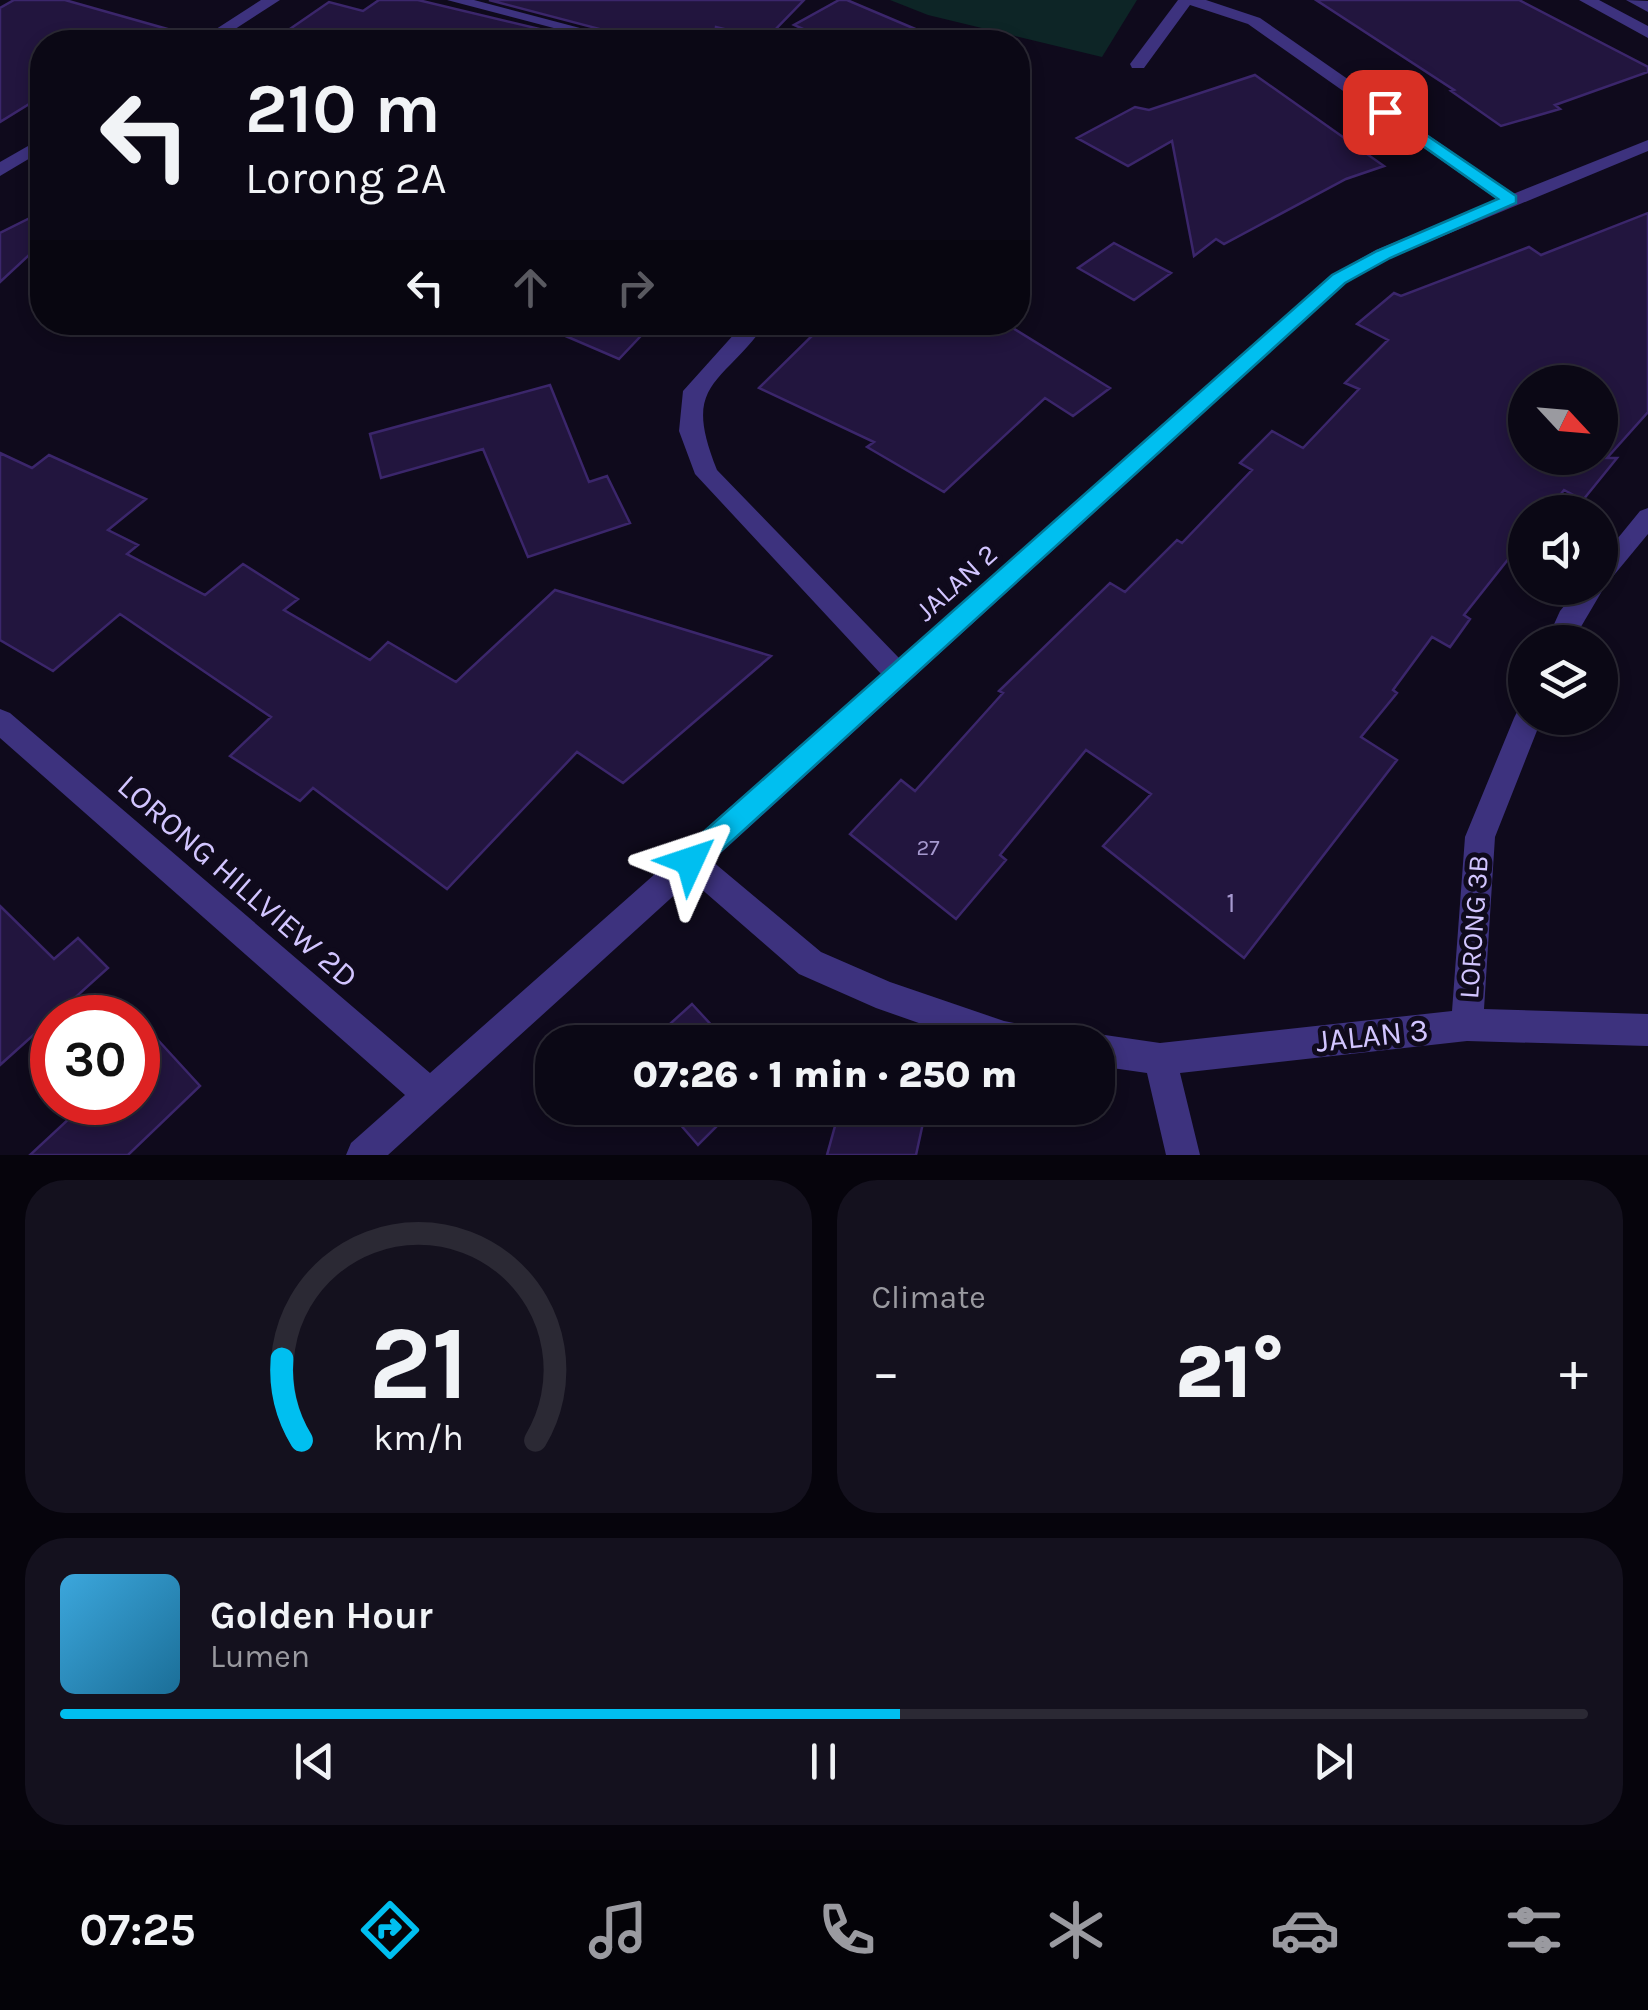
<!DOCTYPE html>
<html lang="en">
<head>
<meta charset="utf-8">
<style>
	body { margin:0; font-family:Karla,sans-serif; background:#14111e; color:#f1f3f6; height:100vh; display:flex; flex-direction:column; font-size:38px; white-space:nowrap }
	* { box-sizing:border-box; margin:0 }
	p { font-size:32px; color:#9a9aa0 }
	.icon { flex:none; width:55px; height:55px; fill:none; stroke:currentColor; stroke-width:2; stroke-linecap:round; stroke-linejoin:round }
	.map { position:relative; height:1155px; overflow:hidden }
	.side { display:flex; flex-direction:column; gap:25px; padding:25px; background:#06040c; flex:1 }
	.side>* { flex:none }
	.top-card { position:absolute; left:30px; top:30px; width:1000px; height:305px; border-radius:40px; box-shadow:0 5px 15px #0003,0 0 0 2px #2b2934; background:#0b0815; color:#f1f3f6; overflow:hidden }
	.needle { width:65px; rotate:116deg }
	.fabs { position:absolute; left:1508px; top:365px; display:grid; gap:20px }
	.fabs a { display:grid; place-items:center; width:110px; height:110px; border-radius:50%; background:#0b0815; box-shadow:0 5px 15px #0003,0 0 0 2px #2b2934; font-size:50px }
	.speed { position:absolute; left:30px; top:995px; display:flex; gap:20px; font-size:50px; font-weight:700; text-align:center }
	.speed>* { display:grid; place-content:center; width:130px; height:130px; border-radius:50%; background:#0b0815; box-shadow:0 5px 15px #0003,0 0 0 2px #2b2934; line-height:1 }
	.speed .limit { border:15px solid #d22; background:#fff; color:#111 }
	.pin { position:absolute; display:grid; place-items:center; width:85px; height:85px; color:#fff; margin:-42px; border-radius:20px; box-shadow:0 5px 15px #0006 }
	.me { position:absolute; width:110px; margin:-55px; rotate:48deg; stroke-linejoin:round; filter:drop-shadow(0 0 8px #0008) }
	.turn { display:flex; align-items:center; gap:35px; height:210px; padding:0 50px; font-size:45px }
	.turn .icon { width:130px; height:130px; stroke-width:2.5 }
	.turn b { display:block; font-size:70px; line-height:85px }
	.lanes { display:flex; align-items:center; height:95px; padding:0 50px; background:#0003; justify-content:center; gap:50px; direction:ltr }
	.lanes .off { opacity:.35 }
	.big { font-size:75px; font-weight:800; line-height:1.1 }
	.side .tile { flex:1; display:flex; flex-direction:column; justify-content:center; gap:15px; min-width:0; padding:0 35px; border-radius:40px; background:#14111e }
	.side .dial { align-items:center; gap:0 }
	.dial svg { height:260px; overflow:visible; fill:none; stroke:#2b2934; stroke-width:7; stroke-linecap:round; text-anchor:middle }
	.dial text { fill:#f1f3f6; stroke:none }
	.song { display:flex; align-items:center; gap:30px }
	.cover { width:120px; height:120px; border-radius:15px; background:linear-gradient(135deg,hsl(200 70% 55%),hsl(200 70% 35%)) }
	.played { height:10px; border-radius:5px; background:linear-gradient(90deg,#00bff0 55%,#2b2934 55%) }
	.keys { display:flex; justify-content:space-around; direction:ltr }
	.heat { display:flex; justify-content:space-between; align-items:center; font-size:55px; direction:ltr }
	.side .tiles { flex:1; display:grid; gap:25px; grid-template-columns:1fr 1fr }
	.tile:last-child { grid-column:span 2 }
	.trip { position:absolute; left:535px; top:1025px; width:580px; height:100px; border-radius:40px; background:#0b0815; box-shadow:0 5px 15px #0003,0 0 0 2px #2b2934; font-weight:800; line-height:100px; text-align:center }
	.dock { display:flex; height:160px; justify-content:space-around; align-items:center; background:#040308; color:#9a9aa0 }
	.dock .icon { width:70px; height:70px }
	.dock .on { color:#00bff0 }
	.dock b { font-size:45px; color:#f1f3f6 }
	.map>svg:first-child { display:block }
	.green { fill:#0d2526 }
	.building { fill:#22153e; stroke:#3b266b; stroke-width:2.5; fill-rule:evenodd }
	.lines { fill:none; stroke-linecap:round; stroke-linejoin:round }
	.street { fill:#3d327e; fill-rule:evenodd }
	.route { fill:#00bff0; stroke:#007c9c; stroke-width:2.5 }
	.labels { text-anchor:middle; stroke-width:10; stroke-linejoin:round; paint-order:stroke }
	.number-label { font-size:22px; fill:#a699cf }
	.street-label { font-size:28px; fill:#d2c5ff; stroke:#0f0a1c }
	.near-number-label { font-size:28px; fill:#a699cf }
	.near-street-label { font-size:32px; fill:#d2c5ff; stroke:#0f0a1c }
</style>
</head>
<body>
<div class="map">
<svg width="1648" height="1155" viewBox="0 0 1648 1155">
	<rect width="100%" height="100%" fill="#0f0a1c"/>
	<path class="green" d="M890,0H1137L1102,57L928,15Z"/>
	<path class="building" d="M14,0H65L178,32L177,42H42V96L0,122V8Z
		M379,0H418L594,42H271L329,2L363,11Z
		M489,0H804L766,39L716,27L714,42H637L634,38Z
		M839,0H847L946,42H832L794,25Z
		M1316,0H1519L1648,67V72L1555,105L1560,109L1501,126L1451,91L1454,90Z
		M1255,75L1384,166L1346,179L1224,244L1216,239L1194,256L1172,141L1128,166L1077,138L1135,107L1149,110Z
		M42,212V243L0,282V233Z
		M1648,213V412L1607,458H1617L1583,500L1564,490L1547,512H1525V538L1464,615L1470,619L1450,647L1432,637L1393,690L1397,693L1361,737L1397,760L1244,958L1103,846L1151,794L1086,750L1000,855L1006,860L956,919L850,834L901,780L915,791L1003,693L999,691L1110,583L1125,592L1177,540L1182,543L1252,470L1240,463L1272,431L1303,448L1359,389L1345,383L1388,340L1357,324L1394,293L1401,296L1529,247L1541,255ZM1525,382H1600V458H1525Z
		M1114,243L1171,273L1134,300L1078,268Z
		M533,322H654L619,359Z
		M826,322H1003L1110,388L1073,416L1045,398L944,492L867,447L874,442L759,388Z
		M550,385L589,482L607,476L630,523L528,557L483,449L381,478L370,434Z
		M0,453L32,468L49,455L146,499L108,530L138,545L127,554L205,595L243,564L298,599L284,610L370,660L388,642L456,682L555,590L771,656L623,783L577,752L447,889L313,788L300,801L230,756L271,717L120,614L53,671L0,640Z
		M0,906L54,959L78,938L108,968L0,1065Z
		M692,1004L727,1042H650Z
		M157,1039L200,1086L128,1155H30L87,1102H138V1056Z
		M666,1108H735L698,1145Z
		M840,1108H869L923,1123L916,1155H827Z"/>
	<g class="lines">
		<path class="street" d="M261,0H280L215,42H196Z
			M447,0H474L633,42H607Z
			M1178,0H1206L1260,18L1513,194L1648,140V151L1390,258L1346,283L712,861L821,952L890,982L1004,1021L1054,1031L1059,1042H973L876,1008L799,974L691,880L388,1155H346L351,1143L405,1095L0,738V709L10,713L430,1073L881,674L695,474L679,431L683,391L745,322H767C721,387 681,381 717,470L899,658L1332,275L1376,250L1498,200L1248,24L1190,5L1144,68H1132L1130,64Z
			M1579,0H1599L1648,26V38Z
			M1626,0L1648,1V12Z
			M42,138V151L0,176V162Z
			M1648,508V534L1605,586L1572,642H1546L1560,611L1579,588H1600V560L1640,511Z
			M1525,707V718H1542L1495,837L1484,1009L1648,1014V1046L1467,1041L1180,1073L1200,1155H1166L1147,1073L1098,1066V1042H1085L1086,1038L1098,1034L1160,1043L1452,1011L1465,837L1514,718L1518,710Z"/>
	</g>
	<path class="route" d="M1385,107L1516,196V203L1390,258L1345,283L700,870L690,874L681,870L677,861L681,852L1332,275L1377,251L1498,199L1379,115L1377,112Z"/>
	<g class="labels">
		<g class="number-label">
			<text x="928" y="855">27</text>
		</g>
		<g class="street-label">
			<text transform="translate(956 582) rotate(-42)" y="10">JALAN 2</text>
			<text transform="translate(1473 927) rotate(-86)" y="10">LORONG 3B</text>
		</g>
		<g class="near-number-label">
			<text x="1231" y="912">1</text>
		</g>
		<g class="near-street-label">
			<text transform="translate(238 881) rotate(41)" y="11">LORONG HILLVIEW 2D</text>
			<text transform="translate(1372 1035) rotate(-6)" y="11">JALAN 3</text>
		</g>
	</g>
</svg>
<div class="fabs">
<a><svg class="needle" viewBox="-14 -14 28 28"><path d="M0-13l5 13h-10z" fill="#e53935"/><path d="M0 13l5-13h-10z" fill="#9a9aa0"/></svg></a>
<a><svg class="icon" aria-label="sound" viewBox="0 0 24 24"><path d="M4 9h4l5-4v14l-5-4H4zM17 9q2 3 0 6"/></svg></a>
<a><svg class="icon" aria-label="layers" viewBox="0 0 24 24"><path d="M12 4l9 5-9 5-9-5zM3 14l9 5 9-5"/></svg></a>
</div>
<div class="speed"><div class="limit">30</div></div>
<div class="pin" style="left:1385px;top:112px;background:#d93025"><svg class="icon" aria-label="arrive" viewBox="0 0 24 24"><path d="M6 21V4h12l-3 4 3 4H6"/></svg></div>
<svg class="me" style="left:690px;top:861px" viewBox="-20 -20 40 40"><path d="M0-17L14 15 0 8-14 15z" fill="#00bff0" stroke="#fff" stroke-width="4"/></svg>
<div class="trip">07:26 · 1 min · 250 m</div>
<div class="top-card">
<div class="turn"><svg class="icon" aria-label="left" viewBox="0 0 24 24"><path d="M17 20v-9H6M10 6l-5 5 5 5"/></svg><div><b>210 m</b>Lorong 2A</div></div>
<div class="lanes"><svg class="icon" aria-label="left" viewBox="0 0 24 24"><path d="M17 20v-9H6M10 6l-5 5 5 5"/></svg><svg class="icon off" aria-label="ahead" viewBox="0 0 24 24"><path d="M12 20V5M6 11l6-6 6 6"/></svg><svg class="icon off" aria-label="right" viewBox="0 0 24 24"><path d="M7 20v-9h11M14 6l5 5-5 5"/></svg></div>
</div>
</div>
<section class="side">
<div class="tiles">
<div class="tile dial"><svg viewBox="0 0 100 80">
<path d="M14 69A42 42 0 1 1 86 69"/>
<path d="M14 69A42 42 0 0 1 8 44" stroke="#00bff0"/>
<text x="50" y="56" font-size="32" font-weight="700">21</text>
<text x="50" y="72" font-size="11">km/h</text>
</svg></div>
<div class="tile"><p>Climate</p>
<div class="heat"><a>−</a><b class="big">21°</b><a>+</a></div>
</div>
<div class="tile">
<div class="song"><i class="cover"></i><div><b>Golden Hour</b><p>Lumen</p></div></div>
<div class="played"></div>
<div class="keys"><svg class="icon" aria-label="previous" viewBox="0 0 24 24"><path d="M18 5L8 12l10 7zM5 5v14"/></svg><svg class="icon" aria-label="pause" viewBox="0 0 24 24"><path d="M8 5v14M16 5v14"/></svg><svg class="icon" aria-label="next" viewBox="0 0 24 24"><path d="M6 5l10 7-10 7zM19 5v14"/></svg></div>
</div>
</div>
</section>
<nav class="dock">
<b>07:25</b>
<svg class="icon on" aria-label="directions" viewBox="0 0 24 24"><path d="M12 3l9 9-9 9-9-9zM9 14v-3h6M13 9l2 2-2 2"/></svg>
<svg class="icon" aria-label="music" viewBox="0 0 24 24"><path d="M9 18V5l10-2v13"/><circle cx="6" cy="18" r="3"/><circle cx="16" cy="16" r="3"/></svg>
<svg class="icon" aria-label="phone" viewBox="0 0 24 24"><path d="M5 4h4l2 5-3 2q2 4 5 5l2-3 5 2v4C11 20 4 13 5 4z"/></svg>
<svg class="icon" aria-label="climate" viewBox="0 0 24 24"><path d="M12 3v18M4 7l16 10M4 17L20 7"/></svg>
<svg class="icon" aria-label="car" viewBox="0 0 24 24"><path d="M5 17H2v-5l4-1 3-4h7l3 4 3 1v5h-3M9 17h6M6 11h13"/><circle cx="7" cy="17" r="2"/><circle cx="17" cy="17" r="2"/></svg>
<svg class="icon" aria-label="filters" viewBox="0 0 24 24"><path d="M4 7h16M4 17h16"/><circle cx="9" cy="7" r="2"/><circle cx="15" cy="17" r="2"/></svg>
</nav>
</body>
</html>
